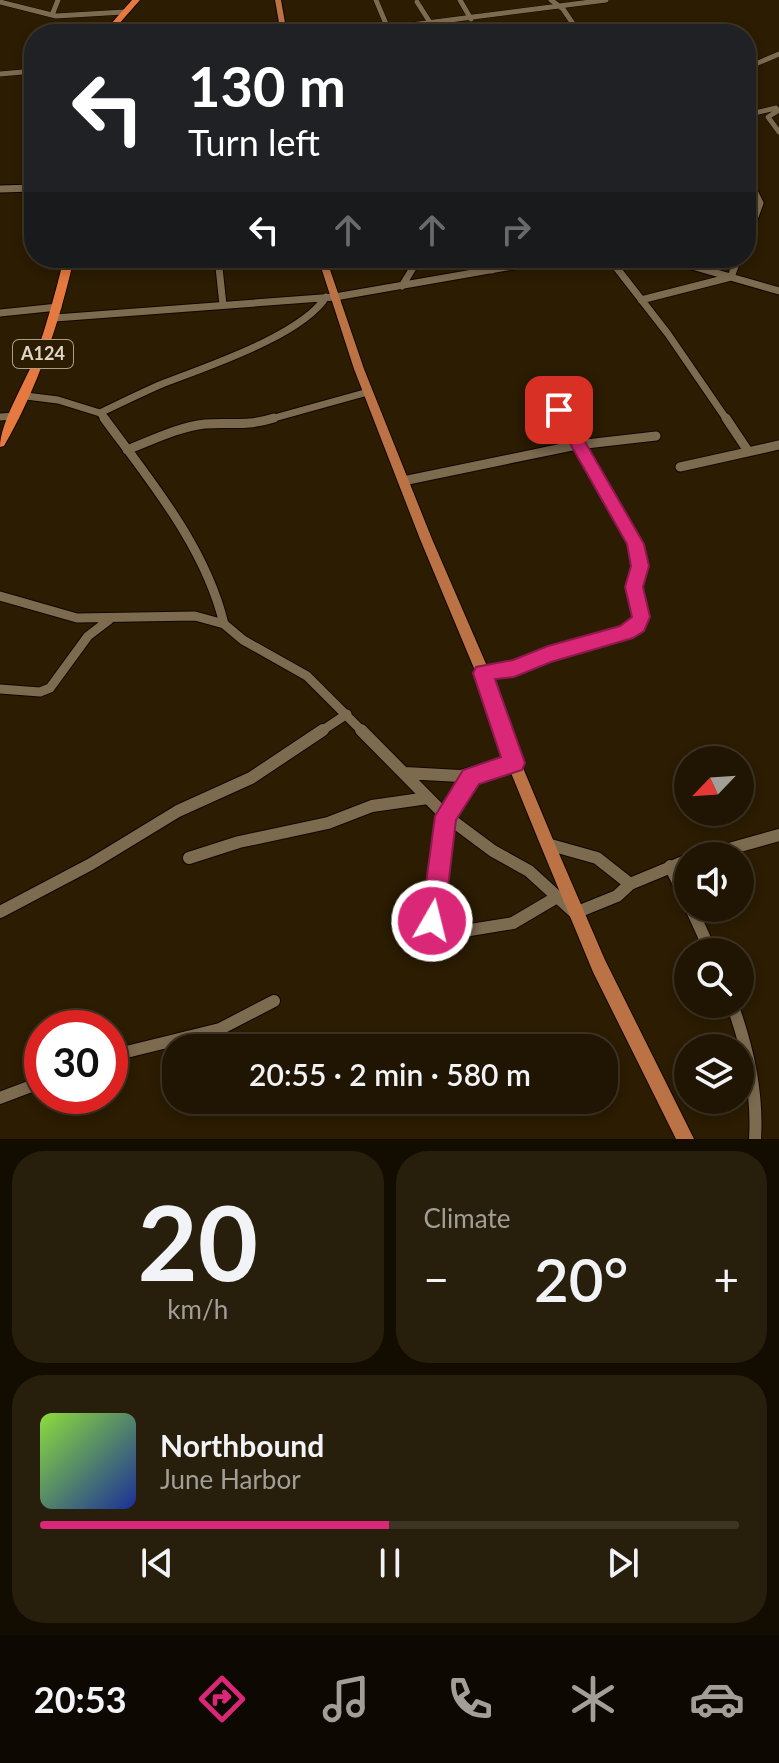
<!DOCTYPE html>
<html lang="en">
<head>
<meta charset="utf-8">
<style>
	body { margin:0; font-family:Lato,sans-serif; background:#281e0c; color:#f1f3f6; height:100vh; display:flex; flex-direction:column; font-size:30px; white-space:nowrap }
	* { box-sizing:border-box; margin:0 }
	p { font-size:26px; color:#a29f99 }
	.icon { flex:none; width:44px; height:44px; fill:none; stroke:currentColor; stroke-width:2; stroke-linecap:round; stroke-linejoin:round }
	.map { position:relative; height:1139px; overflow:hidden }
	.panel { display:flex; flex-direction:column; gap:12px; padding:12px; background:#120c01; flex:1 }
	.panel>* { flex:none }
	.hud { position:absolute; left:24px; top:24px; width:732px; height:244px; border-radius:32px; box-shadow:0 4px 12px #0003,0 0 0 2px #3d3424; background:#202124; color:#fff; overflow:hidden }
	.needle { width:52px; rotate:245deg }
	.tools { position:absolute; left:674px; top:746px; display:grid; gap:16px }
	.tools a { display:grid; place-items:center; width:80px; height:80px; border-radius:50%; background:#201502; box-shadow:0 4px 12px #0003,0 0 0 2px #3d3424; font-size:40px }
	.speed { position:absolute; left:24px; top:1010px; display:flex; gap:16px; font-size:40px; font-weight:700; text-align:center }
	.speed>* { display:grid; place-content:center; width:104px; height:104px; border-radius:50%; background:#201502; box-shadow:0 4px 12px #0003,0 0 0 2px #3d3424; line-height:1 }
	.speed .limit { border:12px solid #d22; background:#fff; color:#111 }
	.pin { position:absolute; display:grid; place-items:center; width:68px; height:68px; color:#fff; margin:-34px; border-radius:16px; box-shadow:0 4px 12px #0006 }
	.me { position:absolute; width:88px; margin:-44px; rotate:8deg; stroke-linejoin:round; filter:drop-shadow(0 0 6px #0008) }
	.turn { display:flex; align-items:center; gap:28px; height:168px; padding:0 32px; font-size:36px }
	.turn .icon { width:104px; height:104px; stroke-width:2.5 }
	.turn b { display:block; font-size:56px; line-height:68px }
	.lanes { display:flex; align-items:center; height:76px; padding:0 32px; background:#0003; justify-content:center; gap:40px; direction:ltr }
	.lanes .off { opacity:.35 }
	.big { font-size:60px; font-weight:600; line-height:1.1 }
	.panel .tile { flex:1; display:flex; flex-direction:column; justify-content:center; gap:12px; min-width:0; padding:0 28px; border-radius:32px; background:#281e0c }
	.panel .dial { align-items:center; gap:0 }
	.dial b { font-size:104px; line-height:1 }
	.song { display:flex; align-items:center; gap:24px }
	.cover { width:96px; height:96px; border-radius:12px; background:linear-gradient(135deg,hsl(90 70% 55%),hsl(230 70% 35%)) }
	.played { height:8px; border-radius:4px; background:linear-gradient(90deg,#db2777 50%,#3d3424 50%) }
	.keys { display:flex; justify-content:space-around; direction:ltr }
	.heat { display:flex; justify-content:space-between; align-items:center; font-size:44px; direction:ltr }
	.panel .tiles { flex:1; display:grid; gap:12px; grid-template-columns:1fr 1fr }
	.tile:last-child { grid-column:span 2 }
	.trip { position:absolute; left:162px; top:1034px; width:456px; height:80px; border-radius:32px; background:#201502; box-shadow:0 4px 12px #0003,0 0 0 2px #3d3424; font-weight:600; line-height:80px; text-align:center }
	.dock { display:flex; height:128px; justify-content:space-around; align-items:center; background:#0d0801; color:#a29f99 }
	.dock .icon { width:56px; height:56px }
	.dock .current { color:#db2777 }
	.dock b { font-size:36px; color:#f1f3f6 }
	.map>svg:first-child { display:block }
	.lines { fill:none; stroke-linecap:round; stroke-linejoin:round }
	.minor-far3-casing { stroke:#130600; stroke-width:6 }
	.minor-far2-casing { stroke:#130600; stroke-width:9 }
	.minor-far1-casing { stroke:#130600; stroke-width:11 }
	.minor-casing { stroke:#130600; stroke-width:14 }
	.major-casing { stroke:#130600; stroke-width:2 }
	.highway-casing { stroke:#130600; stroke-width:2 }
	.minor-far3 { stroke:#7d6b50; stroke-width:5 }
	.minor-far2 { stroke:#7d6b50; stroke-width:7 }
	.minor-far1 { stroke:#7d6b50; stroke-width:9 }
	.minor { stroke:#7d6b50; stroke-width:12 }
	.major { fill:#bb7346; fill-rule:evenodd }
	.highway { fill:#e5793f; fill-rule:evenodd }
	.route { fill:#db2777; stroke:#8e194d; stroke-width:2 }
	.labels { text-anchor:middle; stroke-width:8; stroke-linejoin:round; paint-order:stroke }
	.shield { fill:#2b1c02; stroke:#aa9f8d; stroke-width:2 }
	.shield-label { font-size:18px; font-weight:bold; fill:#e1d7c8 }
</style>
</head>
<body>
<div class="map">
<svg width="779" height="1139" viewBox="0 0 779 1139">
	<rect width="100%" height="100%" fill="#2b1c02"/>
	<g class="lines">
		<g class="minor-far3-casing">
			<path id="minor-far3" d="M376,0L389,31
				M460,0L471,19
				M551,0L563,9L580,34
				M0,2L56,16L124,12
				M417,2L431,24
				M52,15L58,0
				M247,34L284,32
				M341,34L606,0
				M522,34L576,28
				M746,68L779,54
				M0,74L34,71
				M779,110L768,117L779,132
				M746,115L776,108
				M746,174L750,183"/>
		</g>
		<g class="minor-far2-casing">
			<path id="minor-far2" d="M0,189L34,188
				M746,241L760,203L749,181
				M218,258L223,305
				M489,258L492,270
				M609,258L668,334L727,420
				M664,258L779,291
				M402,286L419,258
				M641,300L731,277L738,258
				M0,313L58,307
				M55,318L335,297L559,258
				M26,396L58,400L100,413C121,403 141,393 162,384C205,367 301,336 326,297
				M559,410L565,420
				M100,413L106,420
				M0,417L16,416
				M267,420L368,392"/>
		</g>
		<g class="minor-far1-casing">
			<path id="minor-far1" d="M726,418L748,451
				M127,450C153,440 178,427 205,424C233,422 245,427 274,418
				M680,467L779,445
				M403,481L577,445L656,436
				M0,596L77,618L195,616L224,624C205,546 151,482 104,418
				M224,624L243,640L307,676L363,732
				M483,673L514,668L631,630L641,617L634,587L640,566L636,544L564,418
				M0,689L40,692L50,688L88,636L109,620
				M320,732L347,714"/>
		</g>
		<g class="minor-casing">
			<path id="minor" d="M361,730L446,816L493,851L529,871L575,913L617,896L630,884L688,860
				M405,773L460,776L514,763
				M471,777L446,816L434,927L446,934L513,923L557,897
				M547,844L597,858L630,884
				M704,856L779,835
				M189,858L239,842L328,823L372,806L428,798
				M670,866L688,902
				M691,908L711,952
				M0,912L91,864L178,811L251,778L323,730
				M732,1004C748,1048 758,1092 755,1139
				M110,1056L220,1029L274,1001
				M0,1098L42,1082"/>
		</g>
		<g class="major-casing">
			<path id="major" d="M275,0H281L287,34H281Z
				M318,258H326L364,369L432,539L490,673L521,763L554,842L605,960L694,1139H676L593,972L540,844L507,763L476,673L420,539L354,369Z"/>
		</g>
		<g class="highway-casing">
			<path id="highway" d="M132,0H140L110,34H102Z
				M64,258H74C59,324 38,387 4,446L0,447C0,422 26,381 36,355C47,323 56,291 64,258Z"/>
		</g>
		<use href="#minor-far3" class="minor-far3"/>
		<use href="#minor-far2" class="minor-far2"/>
		<use href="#minor-far1" class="minor-far1"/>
		<use href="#minor" class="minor"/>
		<use href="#major" class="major"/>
		<use href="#highway" class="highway"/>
	</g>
	<path class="route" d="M559,405L565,407L644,544L649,566L643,587L650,617L644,631L633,638L551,662L514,677L495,679L525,763L522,770L479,784L456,820L444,921L441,930L432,933L424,930L421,921L435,816L463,770L501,757L473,673L476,667L513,660L548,646L620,626L632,617L625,587L631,566L627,544L551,410Z"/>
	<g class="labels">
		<rect class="shield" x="13" y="340" width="60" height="28" rx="6"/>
		<g class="shield-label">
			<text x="43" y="360">A124</text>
		</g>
	</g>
</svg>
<div class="tools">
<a><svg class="needle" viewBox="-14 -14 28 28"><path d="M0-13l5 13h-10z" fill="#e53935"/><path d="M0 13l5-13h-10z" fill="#a29f99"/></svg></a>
<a><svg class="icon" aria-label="sound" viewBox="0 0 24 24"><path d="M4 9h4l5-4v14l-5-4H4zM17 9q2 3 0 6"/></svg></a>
<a><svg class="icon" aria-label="search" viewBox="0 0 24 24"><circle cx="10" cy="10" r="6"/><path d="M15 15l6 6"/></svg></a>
<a><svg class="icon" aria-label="layers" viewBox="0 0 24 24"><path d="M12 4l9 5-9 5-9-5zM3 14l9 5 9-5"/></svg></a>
</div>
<div class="speed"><div class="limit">30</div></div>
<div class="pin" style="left:559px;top:410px;background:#d93025"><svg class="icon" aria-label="arrive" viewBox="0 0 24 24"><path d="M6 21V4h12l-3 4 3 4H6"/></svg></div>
<svg class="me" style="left:432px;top:921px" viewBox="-20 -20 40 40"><circle r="17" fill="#db2777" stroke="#fff" stroke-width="3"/><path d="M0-11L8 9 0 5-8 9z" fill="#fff"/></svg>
<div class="trip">20:55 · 2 min · 580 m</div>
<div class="hud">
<div class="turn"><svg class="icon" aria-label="left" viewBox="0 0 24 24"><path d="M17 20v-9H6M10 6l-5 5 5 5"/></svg><div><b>130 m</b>Turn left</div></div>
<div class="lanes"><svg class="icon" aria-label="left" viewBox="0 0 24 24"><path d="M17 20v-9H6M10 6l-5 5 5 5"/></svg><svg class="icon off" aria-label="ahead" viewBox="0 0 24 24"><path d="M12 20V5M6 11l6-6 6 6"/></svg><svg class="icon off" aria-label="ahead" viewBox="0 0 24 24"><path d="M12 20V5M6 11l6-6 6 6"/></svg><svg class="icon off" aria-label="right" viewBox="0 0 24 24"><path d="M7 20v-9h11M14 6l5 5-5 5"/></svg></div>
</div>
</div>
<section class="panel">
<div class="tiles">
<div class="tile dial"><b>20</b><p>km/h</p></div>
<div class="tile"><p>Climate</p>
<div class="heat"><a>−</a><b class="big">20°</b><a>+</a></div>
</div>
<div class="tile">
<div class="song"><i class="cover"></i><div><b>Northbound</b><p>June Harbor</p></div></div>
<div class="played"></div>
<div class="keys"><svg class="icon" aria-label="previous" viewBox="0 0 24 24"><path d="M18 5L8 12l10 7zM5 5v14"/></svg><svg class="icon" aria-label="pause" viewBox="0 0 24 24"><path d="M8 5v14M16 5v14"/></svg><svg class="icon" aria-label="next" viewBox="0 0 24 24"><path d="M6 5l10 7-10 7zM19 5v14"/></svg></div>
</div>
</div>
</section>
<nav class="dock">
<b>20:53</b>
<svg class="icon current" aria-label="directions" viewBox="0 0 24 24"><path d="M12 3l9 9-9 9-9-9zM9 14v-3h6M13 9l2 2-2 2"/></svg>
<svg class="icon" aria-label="music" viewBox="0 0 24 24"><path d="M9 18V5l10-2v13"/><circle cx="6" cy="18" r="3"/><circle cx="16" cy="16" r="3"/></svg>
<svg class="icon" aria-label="phone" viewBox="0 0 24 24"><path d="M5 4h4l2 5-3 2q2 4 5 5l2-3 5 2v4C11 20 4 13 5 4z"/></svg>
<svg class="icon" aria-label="climate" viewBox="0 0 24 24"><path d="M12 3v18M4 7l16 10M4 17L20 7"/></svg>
<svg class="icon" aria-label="car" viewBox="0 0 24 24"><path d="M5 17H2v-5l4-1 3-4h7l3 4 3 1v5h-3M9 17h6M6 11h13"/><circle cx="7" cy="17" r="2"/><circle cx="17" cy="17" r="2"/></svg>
</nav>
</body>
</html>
